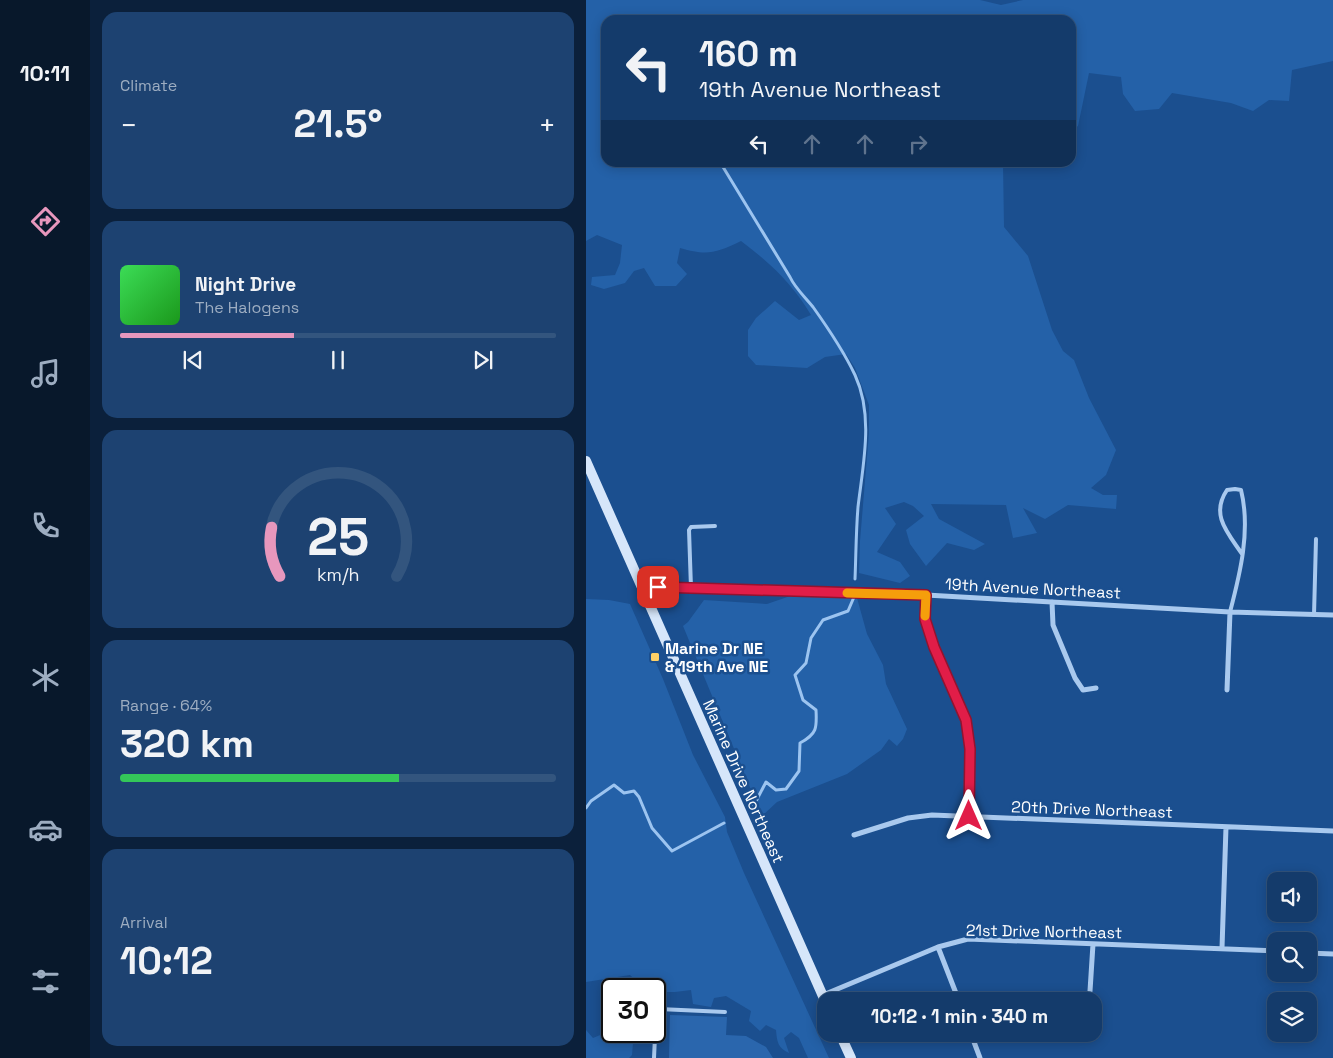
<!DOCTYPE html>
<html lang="en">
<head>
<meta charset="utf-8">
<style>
	body { margin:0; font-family:"Space Grotesk",sans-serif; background:#1d4271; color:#f1f3f6; height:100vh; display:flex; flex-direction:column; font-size:19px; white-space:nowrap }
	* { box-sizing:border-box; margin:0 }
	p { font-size:16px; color:#9dadc1 }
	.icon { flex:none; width:28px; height:28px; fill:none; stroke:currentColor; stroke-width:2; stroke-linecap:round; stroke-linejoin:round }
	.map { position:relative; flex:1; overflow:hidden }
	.sheet { display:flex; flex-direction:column; gap:12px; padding:12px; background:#0b203b; width:496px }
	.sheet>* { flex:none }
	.guide { position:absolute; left:15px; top:15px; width:475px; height:152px; border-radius:15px; box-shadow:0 2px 12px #0003,0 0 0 1px #33557e; background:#143b6b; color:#f1f3f6; overflow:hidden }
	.tools { position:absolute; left:681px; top:872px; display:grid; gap:10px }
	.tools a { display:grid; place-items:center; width:50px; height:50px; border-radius:10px; background:#143b6b; box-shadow:0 2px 12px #0003,0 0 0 1px #33557e; font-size:25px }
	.speed { position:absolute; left:15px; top:978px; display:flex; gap:10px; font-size:25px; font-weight:700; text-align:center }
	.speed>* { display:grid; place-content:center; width:65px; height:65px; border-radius:50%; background:#143b6b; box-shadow:0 2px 12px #0003,0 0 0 1px #33557e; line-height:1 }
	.speed .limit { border:2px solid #111; border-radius:8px; background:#fff; color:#111 }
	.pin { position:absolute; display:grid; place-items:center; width:42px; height:42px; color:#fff; margin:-21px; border-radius:10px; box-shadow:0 2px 8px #0006 }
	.me { position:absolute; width:55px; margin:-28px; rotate:0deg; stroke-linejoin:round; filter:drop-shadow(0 0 4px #0008) }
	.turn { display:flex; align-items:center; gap:18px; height:105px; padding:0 15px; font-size:22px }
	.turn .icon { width:65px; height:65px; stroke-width:2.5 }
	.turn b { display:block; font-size:35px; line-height:42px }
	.lanes { display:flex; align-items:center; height:48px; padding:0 15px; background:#0003; justify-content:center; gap:25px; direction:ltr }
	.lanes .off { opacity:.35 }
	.big { font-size:38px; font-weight:700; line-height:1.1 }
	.sheet .card { flex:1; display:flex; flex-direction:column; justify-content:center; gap:8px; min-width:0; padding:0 18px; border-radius:15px; background:#1d4271 }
	.sheet .dial { align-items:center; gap:0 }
	.dial svg { height:130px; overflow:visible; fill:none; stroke:#33557e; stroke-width:7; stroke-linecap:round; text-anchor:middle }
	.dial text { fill:#f1f3f6; stroke:none }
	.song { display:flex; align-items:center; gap:15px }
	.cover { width:60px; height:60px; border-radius:8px; background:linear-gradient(135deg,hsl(130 70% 55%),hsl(120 70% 35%)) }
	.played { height:5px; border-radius:2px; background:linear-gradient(90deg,#e797bd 40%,#33557e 40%) }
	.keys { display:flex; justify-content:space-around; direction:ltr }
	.heat { display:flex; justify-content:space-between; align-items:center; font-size:28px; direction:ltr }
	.charge { height:8px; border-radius:4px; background:linear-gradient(90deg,#34c759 64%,#33557e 0) }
	.trip { position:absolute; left:231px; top:992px; width:285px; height:50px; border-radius:15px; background:#143b6b; box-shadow:0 2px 12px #0003,0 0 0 1px #33557e; font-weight:700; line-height:50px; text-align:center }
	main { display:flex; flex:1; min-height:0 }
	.tabs { display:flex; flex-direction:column; width:90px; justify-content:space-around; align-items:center; background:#08182b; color:#9dadc1 }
	.tabs .icon { width:35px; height:35px }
	.tabs .on { color:#e797bd }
	.tabs b { font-size:22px; color:#f1f3f6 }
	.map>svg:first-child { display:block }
	.green { fill:#2461a8 }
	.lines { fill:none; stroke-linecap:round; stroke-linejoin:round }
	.stream { stroke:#9cc4f0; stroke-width:3 }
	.building { fill:#2a66ad }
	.lane { stroke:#a9c9ee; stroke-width:4 }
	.street { stroke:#a9c9ee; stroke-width:5 }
	.secondary { stroke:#d6e6fa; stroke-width:10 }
	.route-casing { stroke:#92132f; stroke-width:12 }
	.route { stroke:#e11d48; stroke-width:9 }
	.slow { stroke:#f59e0b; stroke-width:9 }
	.poi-dot { fill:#ffd166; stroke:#1b4f8f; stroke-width:2 }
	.labels { text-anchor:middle; stroke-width:5; stroke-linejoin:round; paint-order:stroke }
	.street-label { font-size:16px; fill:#fff; stroke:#1b4f8f }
	.poi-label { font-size:16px; font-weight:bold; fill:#fff; stroke:#1b4f8f; text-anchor:start }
</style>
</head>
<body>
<main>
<nav class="tabs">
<b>10:11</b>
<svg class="icon on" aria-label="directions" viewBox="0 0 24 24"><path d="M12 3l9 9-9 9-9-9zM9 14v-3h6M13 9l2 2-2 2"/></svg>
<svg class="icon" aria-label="music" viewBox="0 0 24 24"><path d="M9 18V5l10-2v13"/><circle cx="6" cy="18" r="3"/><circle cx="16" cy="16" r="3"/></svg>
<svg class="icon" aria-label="phone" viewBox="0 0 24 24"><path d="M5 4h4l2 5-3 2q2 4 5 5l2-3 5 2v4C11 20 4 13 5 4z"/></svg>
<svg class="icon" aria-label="climate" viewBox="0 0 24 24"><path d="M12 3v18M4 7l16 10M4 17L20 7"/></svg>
<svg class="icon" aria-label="car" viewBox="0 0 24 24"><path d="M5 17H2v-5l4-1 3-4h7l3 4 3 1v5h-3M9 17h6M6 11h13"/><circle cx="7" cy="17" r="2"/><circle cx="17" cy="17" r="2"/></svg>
<svg class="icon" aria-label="filters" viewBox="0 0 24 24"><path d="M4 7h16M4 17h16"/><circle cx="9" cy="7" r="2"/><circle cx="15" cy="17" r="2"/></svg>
</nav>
<section class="sheet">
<div class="card"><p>Climate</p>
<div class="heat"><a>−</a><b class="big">21.5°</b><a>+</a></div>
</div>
<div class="card">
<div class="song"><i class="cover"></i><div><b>Night Drive</b><p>The Halogens</p></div></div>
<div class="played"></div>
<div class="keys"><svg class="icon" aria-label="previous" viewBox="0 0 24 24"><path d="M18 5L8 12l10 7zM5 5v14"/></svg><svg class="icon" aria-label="pause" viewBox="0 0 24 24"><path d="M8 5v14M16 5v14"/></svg><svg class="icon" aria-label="next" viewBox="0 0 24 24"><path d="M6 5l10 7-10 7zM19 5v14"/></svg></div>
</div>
<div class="card dial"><svg viewBox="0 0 100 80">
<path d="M14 69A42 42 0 1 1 86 69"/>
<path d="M14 69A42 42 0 0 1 9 39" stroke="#e797bd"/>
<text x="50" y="56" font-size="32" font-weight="700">25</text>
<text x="50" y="72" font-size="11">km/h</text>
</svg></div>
<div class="card"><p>Range · 64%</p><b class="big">320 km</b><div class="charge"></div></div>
<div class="card"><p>Arrival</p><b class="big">10:12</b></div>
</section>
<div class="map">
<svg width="747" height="1058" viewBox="0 0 747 1058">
	<rect width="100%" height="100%" fill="#1b4f8f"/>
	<path class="green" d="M0,0H394L415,5L437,0H747V61L706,70L703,101L683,100L667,111L645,103L586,93L573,109L549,111L537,94L535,77L503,73L492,126L485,131V20H20V162L417,163L418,227L442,256L466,330L477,351L488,360L503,398L530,450L520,475L505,488L517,495H531L530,509L482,505L459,519L437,508L451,533L427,538L420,505L345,504L353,519L399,544L388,550L361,543L340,566L324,544L320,530L338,516L327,506L318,502L299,508L310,524L291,552L314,562L324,576L314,583L273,573L274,541L283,433V405L269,368L260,354L239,357L221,368L170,365L162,356V330L170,318L189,301L213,320L225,315C207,284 183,262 155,241C130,253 121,256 94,248L91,263L101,274L90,286H69L58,268L48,271L39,283L18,289L5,285L6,277L29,275L34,263L36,245L11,235L0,241Z
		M210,594L271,598L281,634L297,665L300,684L321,729L317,739L311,746L303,739L295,750L261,774L191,802L176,816L97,626L102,622L118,600L181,604Z
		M0,599L23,600L44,604L77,679L107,755L139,817L141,832L158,873L243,1058H222L213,1038L205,1032L198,1038L203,1053C192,1048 191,1042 190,1030L180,1025L174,1031L163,1021L165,1011L140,996L128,998L125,1007L107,1004L105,990L89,992H69V989H59L44,975L0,982Z
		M0,1030L7,1038L26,1030L48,1031L46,1055L43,1058H0Z"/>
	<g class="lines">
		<path class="stream" d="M134,162L204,277C209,288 219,297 227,307C242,328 258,352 269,375C288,416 277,464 272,507C270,531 270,555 269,579
			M167,807L180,782L190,790L200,789L213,771L214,743C231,734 231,728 230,710L217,700L209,675L220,663L225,638L237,620L262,611L268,597
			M0,808L5,801L28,785L38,793L48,791L53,797L66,828L86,851L138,823"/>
	</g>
	<path class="building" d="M84,1015L141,1017L140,1035L160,1036L180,1047L187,1058H83Z"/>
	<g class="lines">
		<path class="lane" d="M105,588L103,530L105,527L129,526
			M644,612C654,574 665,530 655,490L649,489L641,490C624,515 642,533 656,554
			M728,615L730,539
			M68,1058L70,1015L73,1009L139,1012"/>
		<path class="street" d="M56,587L340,595L644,612L747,615
			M340,595L339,619L348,647L380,720L384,749L383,816
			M466,602L467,625L489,678L497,690L510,688
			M641,690L644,612
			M268,835L322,818L346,815L747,831
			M352,947L373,1001
			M636,948L640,827
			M722,953L747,954
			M504,991L507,944
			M237,995L352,947L382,939L690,951
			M385,1034L394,1058"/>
		<path class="secondary" d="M0,461L240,1003
			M254,1034L265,1058"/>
	</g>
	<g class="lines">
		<g class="route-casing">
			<path id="route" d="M72,587L340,595L339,619L348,647L380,720L384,749L383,816"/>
		</g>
		<use href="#route" class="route"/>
		<path class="slow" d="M261,593L340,595L339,616"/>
	</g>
	<rect class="poi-dot" x="64" y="652" width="10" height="10" rx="2.5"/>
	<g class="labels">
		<g class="street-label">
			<text transform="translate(447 588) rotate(3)" y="6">19th Avenue Northeast</text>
			<text transform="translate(158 781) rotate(66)" y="6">Marine Drive Northeast</text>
			<text transform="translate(506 809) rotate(2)" y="6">20th Drive Northeast</text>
			<text transform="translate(458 931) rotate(1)" y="6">21st Drive Northeast</text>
		</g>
		<g class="poi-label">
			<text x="79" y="654">Marine Dr NE<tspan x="79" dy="18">&amp; 19th Ave NE</tspan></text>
		</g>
	</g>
</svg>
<div class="tools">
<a><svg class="icon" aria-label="sound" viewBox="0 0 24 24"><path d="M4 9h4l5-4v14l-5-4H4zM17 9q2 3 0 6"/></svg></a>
<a><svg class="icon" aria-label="search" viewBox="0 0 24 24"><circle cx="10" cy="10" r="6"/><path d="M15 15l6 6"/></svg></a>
<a><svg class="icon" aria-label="layers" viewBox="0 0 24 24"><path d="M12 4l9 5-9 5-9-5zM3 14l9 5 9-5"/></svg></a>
</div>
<div class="speed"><div class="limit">30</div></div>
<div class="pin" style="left:72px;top:587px;background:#d93025"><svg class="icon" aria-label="arrive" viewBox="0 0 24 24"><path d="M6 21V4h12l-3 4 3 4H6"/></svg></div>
<svg class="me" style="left:383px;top:816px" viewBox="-20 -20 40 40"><path d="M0-17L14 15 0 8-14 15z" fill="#e11d48" stroke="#fff" stroke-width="4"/></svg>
<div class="trip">10:12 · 1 min · 340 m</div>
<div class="guide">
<div class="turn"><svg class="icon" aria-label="left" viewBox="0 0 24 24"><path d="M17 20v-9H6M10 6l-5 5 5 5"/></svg><div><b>160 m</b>19th Avenue Northeast</div></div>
<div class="lanes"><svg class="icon" aria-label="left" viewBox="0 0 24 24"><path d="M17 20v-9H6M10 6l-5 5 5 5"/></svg><svg class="icon off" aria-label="ahead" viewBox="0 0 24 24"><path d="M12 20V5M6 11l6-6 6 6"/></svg><svg class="icon off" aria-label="ahead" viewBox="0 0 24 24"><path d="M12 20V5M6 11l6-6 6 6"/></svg><svg class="icon off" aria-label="right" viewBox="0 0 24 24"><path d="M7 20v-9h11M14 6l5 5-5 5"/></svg></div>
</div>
</div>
</main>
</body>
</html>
